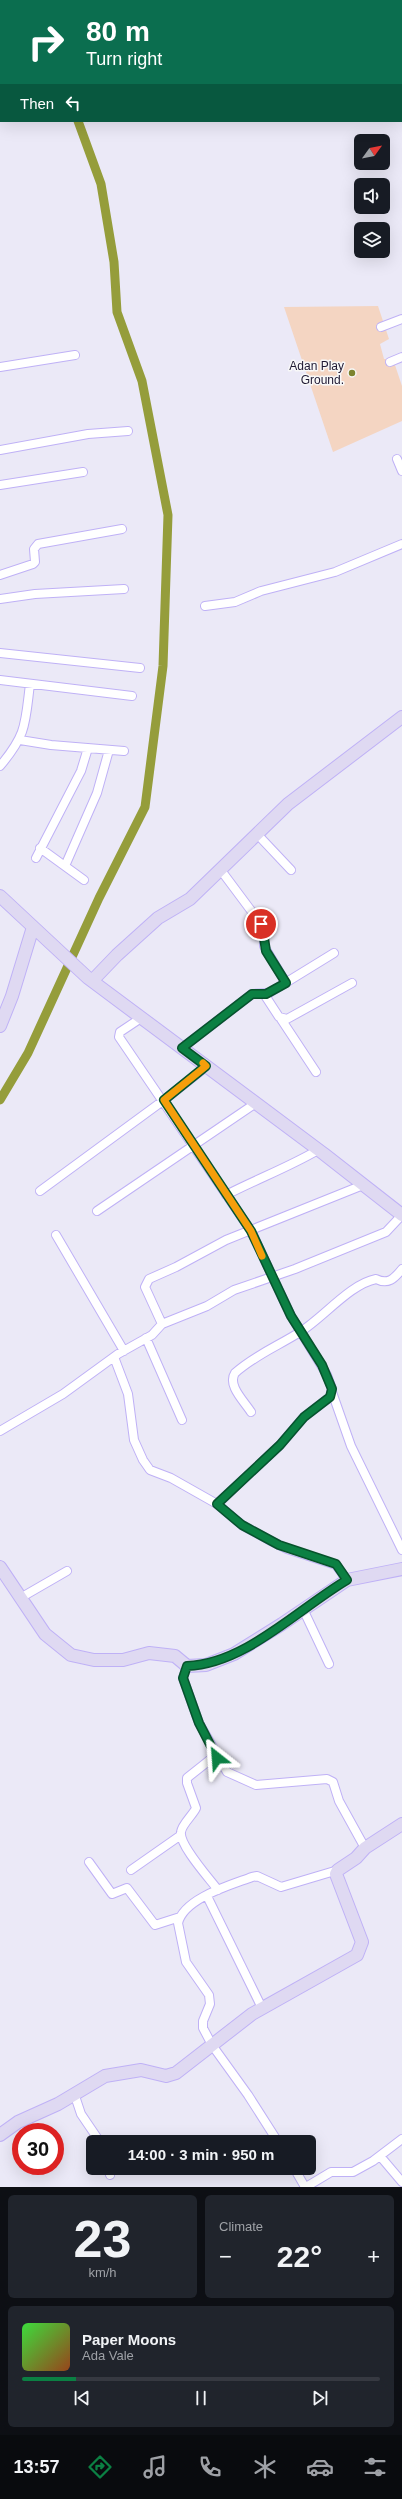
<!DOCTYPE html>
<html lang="en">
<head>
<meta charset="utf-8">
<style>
	body { margin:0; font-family:Helvetica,sans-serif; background:#20242c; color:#f1f3f6; height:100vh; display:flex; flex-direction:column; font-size:15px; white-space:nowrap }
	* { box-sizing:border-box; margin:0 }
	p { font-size:13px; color:#9ea1a6 }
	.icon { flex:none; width:22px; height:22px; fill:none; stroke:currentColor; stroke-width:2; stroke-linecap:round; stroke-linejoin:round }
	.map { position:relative; height:2187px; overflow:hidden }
	.details { display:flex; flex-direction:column; gap:8px; padding:8px; background:#0d0f14; flex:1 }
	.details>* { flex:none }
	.banner { position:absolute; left:0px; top:0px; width:402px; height:122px; box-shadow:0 4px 16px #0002; background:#0b6e4f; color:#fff; overflow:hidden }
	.needle { width:26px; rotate:57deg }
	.tools { position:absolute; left:354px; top:134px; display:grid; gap:8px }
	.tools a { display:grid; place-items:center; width:36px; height:36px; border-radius:6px; background:#171b24; box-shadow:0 4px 16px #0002; font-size:20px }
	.speed { position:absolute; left:12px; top:2123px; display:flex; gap:8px; font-size:20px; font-weight:700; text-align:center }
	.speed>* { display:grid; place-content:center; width:52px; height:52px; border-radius:50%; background:#171b24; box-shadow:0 4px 16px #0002; line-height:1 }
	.speed .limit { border:6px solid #d22; background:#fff; color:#111 }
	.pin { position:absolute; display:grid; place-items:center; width:34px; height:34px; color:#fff; margin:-17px; border:2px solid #fff; border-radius:50%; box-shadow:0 1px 4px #0007 }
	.me { position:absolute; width:44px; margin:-22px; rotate:332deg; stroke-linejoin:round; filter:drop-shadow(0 0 3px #0008) }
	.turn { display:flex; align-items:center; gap:14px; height:84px; padding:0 20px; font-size:18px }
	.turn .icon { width:52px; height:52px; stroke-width:2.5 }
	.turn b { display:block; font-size:28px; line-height:34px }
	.then { display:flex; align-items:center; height:38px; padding:0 20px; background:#0003; gap:8px; font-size:15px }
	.big { font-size:30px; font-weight:600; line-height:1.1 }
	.details .widget { flex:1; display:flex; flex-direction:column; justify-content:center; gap:6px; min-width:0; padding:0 14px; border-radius:6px; background:#20242c }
	.details .dial { align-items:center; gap:0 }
	.dial b { font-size:52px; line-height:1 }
	.song { display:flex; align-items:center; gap:12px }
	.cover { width:48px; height:48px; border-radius:6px; background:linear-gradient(135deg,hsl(120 70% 55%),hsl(20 70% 35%)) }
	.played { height:4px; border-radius:2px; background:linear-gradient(90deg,#0b8043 15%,#363941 15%) }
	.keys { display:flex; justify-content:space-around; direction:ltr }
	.heat { display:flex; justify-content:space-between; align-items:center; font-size:22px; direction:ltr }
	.details .tiles { flex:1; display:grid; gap:8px; grid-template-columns:1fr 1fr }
	.widget:last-child { grid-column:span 2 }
	.trip { position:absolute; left:86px; top:2135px; width:230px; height:40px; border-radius:6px; background:#171b24; box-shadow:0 4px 16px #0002; font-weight:600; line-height:40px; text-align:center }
	.tabs { display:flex; height:64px; justify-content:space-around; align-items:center; background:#090b0e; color:#9ea1a6 }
	.tabs .icon { width:28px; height:28px }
	.tabs .selected { color:#0b8043 }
	.tabs b { font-size:18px; color:#f1f3f6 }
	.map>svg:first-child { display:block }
	.green { fill:#f4d5c2 }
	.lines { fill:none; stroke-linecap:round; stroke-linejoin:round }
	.canal { stroke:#959d3b; stroke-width:9 }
	.street-casing { stroke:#bfb1f6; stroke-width:10 }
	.secondary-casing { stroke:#bfb1f6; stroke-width:14 }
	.street { stroke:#fff; stroke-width:8 }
	.secondary { stroke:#dfd9f2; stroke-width:12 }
	.route-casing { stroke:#07532c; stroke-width:10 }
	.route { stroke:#0b8043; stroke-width:7 }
	.slow { stroke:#f59e0b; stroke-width:7 }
	.poi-dot { fill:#7d842f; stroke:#f8f8f8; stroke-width:1.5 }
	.labels { text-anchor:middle; stroke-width:3; stroke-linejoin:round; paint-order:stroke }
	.poi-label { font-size:12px; fill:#1f1933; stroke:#f8f8f8; text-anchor:end }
</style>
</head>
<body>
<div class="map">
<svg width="402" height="2187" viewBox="0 0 402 2187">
	<rect width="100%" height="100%" fill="#ebe9f7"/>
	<path class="green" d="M378,306L389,339L380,344L384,359H393L402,386V421L333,452L284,307Z"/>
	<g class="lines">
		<path class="canal" d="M32,0V1
			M0,1100L28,1053L99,898L145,807L163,666L168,515L142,381L117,312L114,262L101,184L78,121"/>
		<g class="street-casing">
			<path id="street" d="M381,327L402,319
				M390,362L402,357
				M0,367L75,355
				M0,450L88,434L128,431
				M397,459L402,471
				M0,485L83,472
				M0,575L33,564L35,562L34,549L38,544L122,529
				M0,599L35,594L124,589
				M205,606L235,602L261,591L335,572L402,544
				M0,653L140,668
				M0,680L132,696
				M20,740L51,745L124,751
				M0,766C27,734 25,724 30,684
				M257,834L291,870
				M40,848L84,880
				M36,858L81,771L88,748
				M65,866L97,793L109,750
				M220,869L267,932L264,939V946L286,983
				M264,994L279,1017L287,1019L352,983
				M141,1018L120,1032L119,1037L251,1231L291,1316L327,1375L332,1389L330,1397L304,1417L280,1445L217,1504
				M281,1019L316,1072
				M182,1048L252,994L269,993L334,953
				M40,1191L164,1100L207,1066
				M226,1195C257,1179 289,1167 318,1150
				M97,1211L256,1103
				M56,1235L124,1351
				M162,1324L207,1306L234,1290L295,1269L386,1232L402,1215
				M146,1338L182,1420
				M114,1357L128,1394L134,1440L143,1460L150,1470L171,1478L217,1504L242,1525L271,1541L287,1549L336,1565L347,1580
				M332,1392L351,1446L402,1550
				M251,1412C244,1401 227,1385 235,1373C255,1355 278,1346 300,1332C323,1318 350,1284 376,1279C388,1285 394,1279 402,1269
				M0,1431L63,1394L118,1354L152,1335L162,1324L145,1287L149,1279L176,1267L226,1240L363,1185
				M22,1597L67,1571
				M303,1609L329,1664
				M187,1666L183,1678L199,1723L227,1772L256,1785L327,1779L333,1782L339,1801L365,1848
				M216,1755L187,1778V1783L196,1808C193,1815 182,1824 181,1832C179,1845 209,1878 218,1890
				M89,1862L112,1894L127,1888L155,1925L180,1917
				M131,1870L181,1835
				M207,1896L262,2008
				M74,2093L81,2114L100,2142
				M278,2142L248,2095L212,2045L203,2028V2021L210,2004L209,1995L186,1962L178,1923C184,1898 231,1885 252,1877L257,1876L281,1887L338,1870
				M380,2156L402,2182
				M108,2168L110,2175
				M294,2168L305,2187
				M306,2187L331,2172H353L373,2161L402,2139"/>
		</g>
		<g class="secondary-casing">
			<path id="secondary" d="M0,896L88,978L324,1154L402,1215
				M92,981L117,955L158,918L190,899L288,804L402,717
				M0,1026L12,996L33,927
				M0,1567L45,1634L71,1655L94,1660H123L149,1653L175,1656L187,1666L206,1665L234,1654L282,1624L347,1580L402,1569
				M0,2135L18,2122L58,2104L105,2076L141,2070L166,2076L176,2073L252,2014L357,1955L362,1942L336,1874L338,1870L356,1858L365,1848L402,1824"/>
		</g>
		<use href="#street" class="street"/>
		<use href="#secondary" class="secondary"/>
	</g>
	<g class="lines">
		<g class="route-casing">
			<path id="route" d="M217,1758L199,1723L183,1678L187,1666C245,1664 298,1609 347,1580L336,1564L279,1545L242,1525L217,1504L280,1445L304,1417L330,1397L332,1389L322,1365L291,1316L251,1231L164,1100L206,1066L182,1048L252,994H266L286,983L266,951L264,938L267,933L261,924"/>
		</g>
		<use href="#route" class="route"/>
		<path class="slow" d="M203,1063L206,1066L164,1100L251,1231L262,1256"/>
	</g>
	<circle class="poi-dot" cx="352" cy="373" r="4"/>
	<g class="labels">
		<g class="poi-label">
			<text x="344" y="370">Adan Play<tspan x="344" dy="14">Ground.</tspan></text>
		</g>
	</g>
</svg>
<div class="tools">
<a><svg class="needle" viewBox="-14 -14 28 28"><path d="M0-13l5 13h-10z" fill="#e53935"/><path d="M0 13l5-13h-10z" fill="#9ea1a6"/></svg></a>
<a><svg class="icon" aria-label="sound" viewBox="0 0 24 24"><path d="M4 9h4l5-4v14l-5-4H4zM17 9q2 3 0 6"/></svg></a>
<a><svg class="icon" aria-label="layers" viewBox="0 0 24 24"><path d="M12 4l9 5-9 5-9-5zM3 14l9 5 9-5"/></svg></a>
</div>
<div class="speed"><div class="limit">30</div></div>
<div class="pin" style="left:261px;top:924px;background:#d93025"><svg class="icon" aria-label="arrive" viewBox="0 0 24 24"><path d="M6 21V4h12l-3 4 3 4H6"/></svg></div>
<svg class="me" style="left:217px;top:1758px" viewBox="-20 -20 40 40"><path d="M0-17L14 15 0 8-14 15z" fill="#0b8043" stroke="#fff" stroke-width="4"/></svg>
<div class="trip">14:00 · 3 min · 950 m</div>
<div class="banner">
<div class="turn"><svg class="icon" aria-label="right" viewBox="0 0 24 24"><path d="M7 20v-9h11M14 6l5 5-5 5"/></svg><div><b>80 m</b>Turn right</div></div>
<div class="then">Then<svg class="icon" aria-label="left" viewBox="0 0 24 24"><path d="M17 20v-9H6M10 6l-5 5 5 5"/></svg></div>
</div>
</div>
<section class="details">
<div class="tiles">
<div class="widget dial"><b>23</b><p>km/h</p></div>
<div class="widget"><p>Climate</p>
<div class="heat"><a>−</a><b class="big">22°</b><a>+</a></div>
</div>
<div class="widget">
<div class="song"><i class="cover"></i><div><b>Paper Moons</b><p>Ada Vale</p></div></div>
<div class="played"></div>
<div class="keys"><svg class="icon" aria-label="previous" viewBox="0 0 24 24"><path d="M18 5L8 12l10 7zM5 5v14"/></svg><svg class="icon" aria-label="pause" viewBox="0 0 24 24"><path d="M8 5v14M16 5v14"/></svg><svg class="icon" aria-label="next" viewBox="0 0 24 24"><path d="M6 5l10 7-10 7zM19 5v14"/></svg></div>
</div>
</div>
</section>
<nav class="tabs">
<b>13:57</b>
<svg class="icon selected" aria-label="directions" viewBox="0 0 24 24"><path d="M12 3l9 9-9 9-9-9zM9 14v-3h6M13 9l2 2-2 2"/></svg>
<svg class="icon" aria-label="music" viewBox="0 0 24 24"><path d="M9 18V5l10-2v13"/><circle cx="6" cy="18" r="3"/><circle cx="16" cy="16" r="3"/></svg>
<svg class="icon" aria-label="phone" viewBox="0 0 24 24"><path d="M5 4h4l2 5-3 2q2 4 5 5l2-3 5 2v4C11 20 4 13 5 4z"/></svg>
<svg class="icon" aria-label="climate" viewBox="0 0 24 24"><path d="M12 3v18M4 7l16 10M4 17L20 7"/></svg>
<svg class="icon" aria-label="car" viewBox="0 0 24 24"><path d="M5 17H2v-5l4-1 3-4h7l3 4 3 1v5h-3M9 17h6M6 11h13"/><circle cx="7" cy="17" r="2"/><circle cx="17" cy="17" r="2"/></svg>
<svg class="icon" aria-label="filters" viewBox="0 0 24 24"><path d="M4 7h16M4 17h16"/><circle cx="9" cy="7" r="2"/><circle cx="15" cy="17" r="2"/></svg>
</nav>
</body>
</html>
